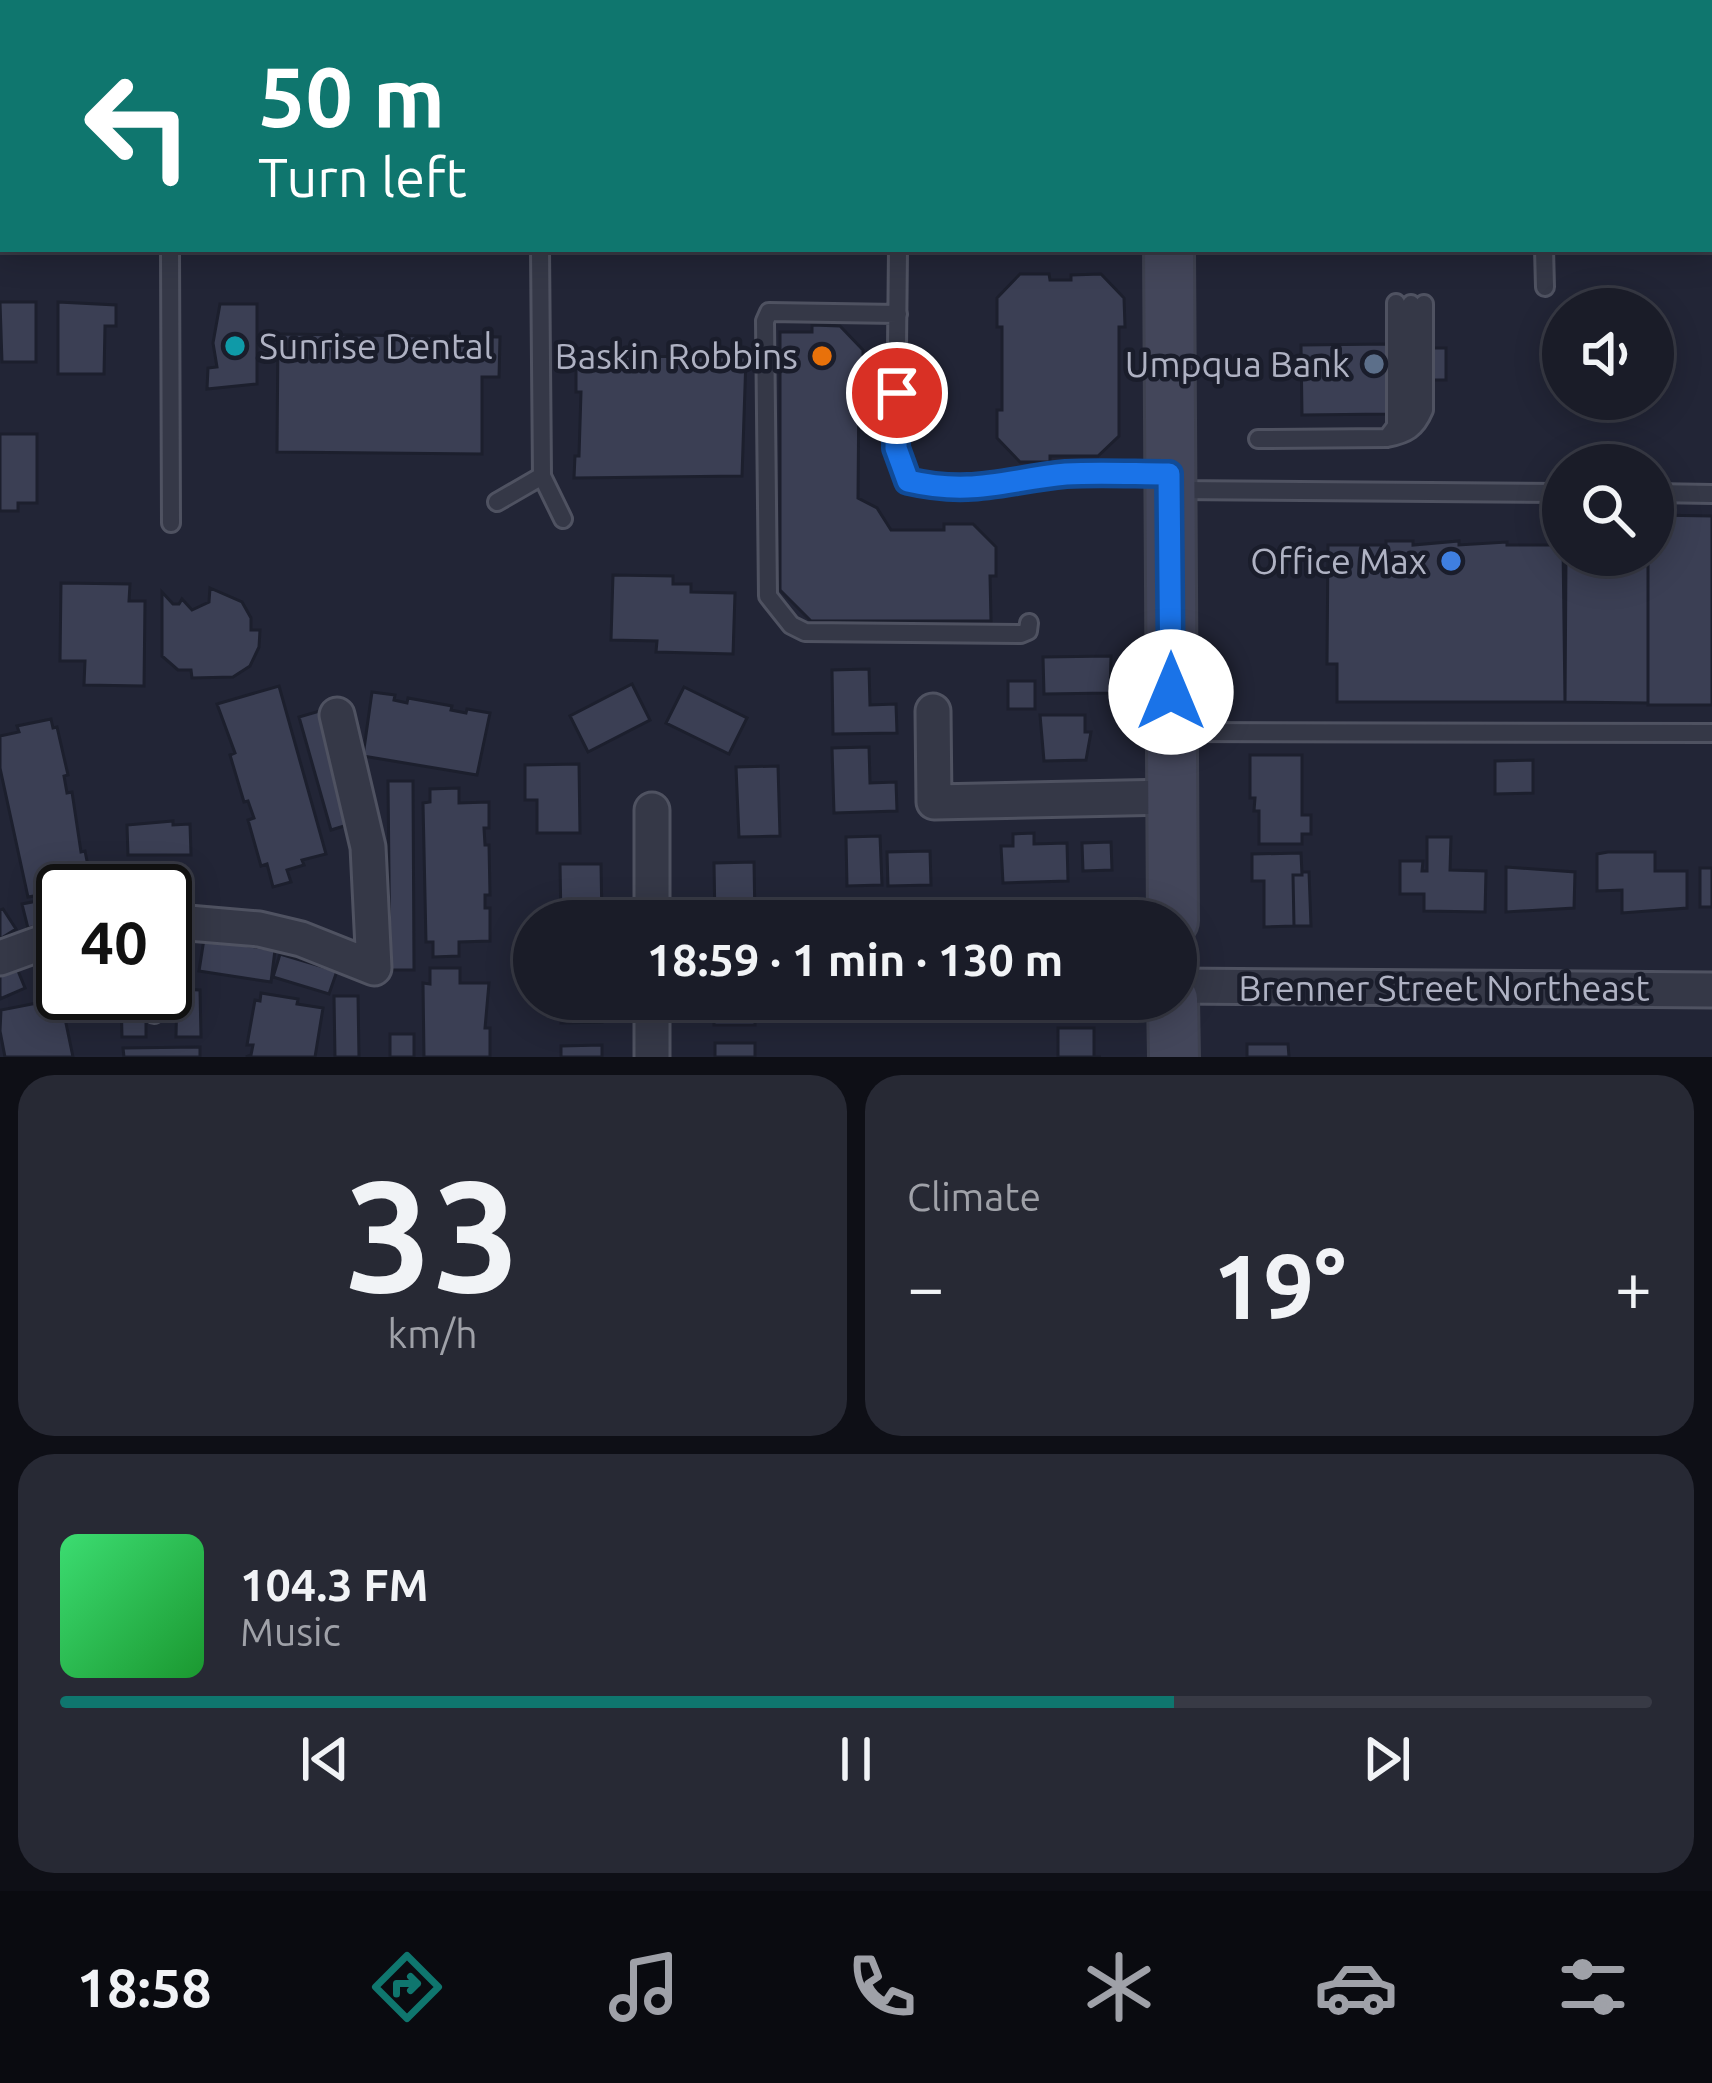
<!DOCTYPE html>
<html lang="en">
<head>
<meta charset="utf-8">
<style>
	body { margin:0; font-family:Ubuntu,sans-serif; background:#272934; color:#f1f3f6; height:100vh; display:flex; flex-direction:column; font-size:45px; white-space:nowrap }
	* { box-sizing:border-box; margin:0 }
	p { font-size:39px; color:#9fa1a8 }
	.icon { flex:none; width:66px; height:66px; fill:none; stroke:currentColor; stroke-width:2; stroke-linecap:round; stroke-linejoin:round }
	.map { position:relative; height:1057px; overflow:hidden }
	.side { display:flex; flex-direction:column; gap:18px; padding:18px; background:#0e0f16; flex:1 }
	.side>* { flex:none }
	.guide { position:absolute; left:0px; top:0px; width:1713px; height:252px; box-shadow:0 6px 30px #0003,0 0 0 3px #383a45; background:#0f766e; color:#fff; overflow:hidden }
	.controls { position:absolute; left:1542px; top:288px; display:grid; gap:24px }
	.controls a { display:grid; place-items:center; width:132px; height:132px; border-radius:50%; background:#1a1c28; box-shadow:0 6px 30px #0003,0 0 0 3px #383a45; font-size:60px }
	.speed { position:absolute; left:36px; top:864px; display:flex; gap:24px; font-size:60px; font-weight:700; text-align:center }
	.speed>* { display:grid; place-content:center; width:156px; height:156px; border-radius:50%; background:#1a1c28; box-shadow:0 6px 30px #0003,0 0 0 3px #383a45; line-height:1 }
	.speed .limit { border:6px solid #111; border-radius:18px; background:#fff; color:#111 }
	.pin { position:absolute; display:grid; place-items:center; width:102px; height:102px; color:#fff; margin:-51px; border:6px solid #fff; border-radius:50%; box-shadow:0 3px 12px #0007 }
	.me { position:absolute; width:132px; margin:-66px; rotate:0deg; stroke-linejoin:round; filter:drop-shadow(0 0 9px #0008) }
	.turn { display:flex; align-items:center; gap:42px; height:252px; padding:0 60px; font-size:54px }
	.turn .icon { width:156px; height:156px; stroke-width:2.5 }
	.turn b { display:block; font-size:84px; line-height:102px }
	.big { font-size:90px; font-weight:700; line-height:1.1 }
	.side .tile { flex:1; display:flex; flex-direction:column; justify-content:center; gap:18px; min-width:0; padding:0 42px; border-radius:36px; background:#272934 }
	.side .dial { align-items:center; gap:0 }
	.dial b { font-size:156px; line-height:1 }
	.song { display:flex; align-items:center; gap:36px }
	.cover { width:144px; height:144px; border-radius:18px; background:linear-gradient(135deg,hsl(140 70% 55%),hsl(130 70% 35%)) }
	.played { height:12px; border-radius:6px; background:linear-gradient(90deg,#0f766e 70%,#383a45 70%) }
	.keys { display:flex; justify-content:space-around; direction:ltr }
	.heat { display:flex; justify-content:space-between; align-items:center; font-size:66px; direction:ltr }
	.side .tiles { flex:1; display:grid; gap:18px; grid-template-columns:1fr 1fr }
	.tile:last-child { grid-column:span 2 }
	.trip { position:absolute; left:513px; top:900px; width:684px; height:120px; border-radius:60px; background:#1a1c28; box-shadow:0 6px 30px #0003,0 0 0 3px #383a45; font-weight:700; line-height:120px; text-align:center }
	.tabs { display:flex; height:192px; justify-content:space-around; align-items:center; background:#0a0b10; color:#9fa1a8 }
	.tabs .icon { width:84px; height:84px }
	.tabs .on { color:#0f766e }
	.tabs b { font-size:54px; color:#f1f3f6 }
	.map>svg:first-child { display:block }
	.building { fill:#3b3f54; stroke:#1c1f2d; stroke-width:3 }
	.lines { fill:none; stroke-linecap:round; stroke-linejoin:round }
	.lane-casing { stroke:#4f5261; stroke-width:22 }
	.street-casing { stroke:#4f5261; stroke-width:39 }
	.secondary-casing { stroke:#3e4150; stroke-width:54 }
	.primary-casing { stroke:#3e4150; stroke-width:60 }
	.lane { stroke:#353847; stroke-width:16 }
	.street { stroke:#353847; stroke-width:33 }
	.secondary { stroke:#43465a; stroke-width:48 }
	.primary { stroke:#535667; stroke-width:54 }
	.route-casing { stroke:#114b97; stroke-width:30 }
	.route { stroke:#1a73e8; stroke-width:21 }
	.culture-dot { fill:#0f9aa8; stroke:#1a1d2b; stroke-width:4.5 }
	.food-dot { fill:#e8710a; stroke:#1a1d2b; stroke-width:4.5 }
	.service-dot { fill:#5c6f8a; stroke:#1a1d2b; stroke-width:4.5 }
	.shop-dot { fill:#3f7fe0; stroke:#1a1d2b; stroke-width:4.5 }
	.labels { text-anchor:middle; stroke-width:9; stroke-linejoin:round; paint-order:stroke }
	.poi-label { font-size:36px; fill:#afb2c3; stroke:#1a1d2b; text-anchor:end }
	.street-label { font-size:36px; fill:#afb2c3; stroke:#1a1d2b }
</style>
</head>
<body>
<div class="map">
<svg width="1712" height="1057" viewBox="0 0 1712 1057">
	<rect width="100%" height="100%" fill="#222536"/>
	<path class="building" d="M181,0H256V3H181Z
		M720,0H813V3H720Z
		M1463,0H1584V3H1463Z
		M1710,4H1712L1710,86Z
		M1020,274H1049L1050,280H1071V275L1101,274L1124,298L1125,327H1119V436L1098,456H1050V462H1020L997,438V410H1002V327H997V298Z
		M0,302H36V362H2Z
		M58,302L116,305V326H105L104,374H58Z
		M220,304H257V384L207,389L208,368L217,367L213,343Z
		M812,325L840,326L863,350V377L859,378L858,498L877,508L891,530H944V524H973L996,547V576H990L991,621H811L780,590V332H812Z
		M278,334L500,337L499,377H482V454L277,452Z
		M1389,344V348H1446V380H1389L1388,414L1302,415L1301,345Z
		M576,356L746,357L742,476L574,478L575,456H579L581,392H576Z
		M0,434H37V503H18V511H0Z
		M1653,515L1712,516V705H1648V555H1653Z
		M1386,541H1413V545L1459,541V545L1507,542V545H1563L1565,702H1337V664H1327L1328,545H1386Z
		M1566,555H1648V703L1565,702Z
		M613,575L673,576V584H691V592L735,593L733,654L656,652L657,641L611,640Z
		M61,583L130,584L129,601H145L144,686L84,685L85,661H60Z
		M210,588L242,602L251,618V630H260L259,647L250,666L233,677L192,678L191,670H178L162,656V592L173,604H179L182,599L192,610L209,602Z
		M1111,656L1110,693L1044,694L1043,657Z
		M869,669L870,705L896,704L897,733L833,734L832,670Z
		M1008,681H1035V709H1008Z
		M632,684L650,720L588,752L570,716Z
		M279,686L326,854L302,860L304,865L287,870L291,882L273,887L267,864L261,866L248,820L254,818L248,801L244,802L230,755L235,753L217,704Z
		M684,687L747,718L729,754L666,723Z
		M372,692L395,695L394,700L407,703L408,698L452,706L451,710L466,713L467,709L490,713L477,775L363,756Z
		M323,710L354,823L331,830L299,717Z
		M1040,715H1085V732H1091L1086,760L1044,761Z
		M51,719L53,728L57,727L68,775L64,776L67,793L72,792L81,852L85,851L92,886L28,897L0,768V736L19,732L17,726Z
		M869,747L870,783L896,782L897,811L834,813L832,748Z
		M1250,755H1302V815H1311V834H1302V844H1259V811H1254L1255,798H1250Z
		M1533,760V793L1495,794V761Z
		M579,764L580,833H537V800H525V765Z
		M778,766L780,836L739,837L736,767Z
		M388,781H413L414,970H390Z
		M459,788V803L489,802V828H484L485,845H489L490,895H485V908H490V941L459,942V956L433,957V942H426L423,803L430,802V789Z
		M173,821V825L190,824L191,855H128L127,825Z
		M1034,833V844L1067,843L1068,881L1003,883L1001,846H1013V834Z
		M880,836L882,885L847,886L846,837Z
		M1427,837H1451L1450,870L1486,871L1485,912L1424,911V894H1400V861H1423L1422,871H1427Z
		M1111,842L1112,870L1083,871L1082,843Z
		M930,851L931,885L888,886L887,852Z
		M1608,852H1655V871H1687V908L1622,913V890L1597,891V854Z
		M1301,853L1302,875H1293L1294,926L1264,927V881H1252V854Z
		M754,862L755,921H715L714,863Z
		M560,864H601L602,921H561Z
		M1506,867L1575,872L1574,908L1506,912Z
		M1700,868H1712V907H1700Z
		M1302,872H1309L1311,926H1294L1293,875H1302Z
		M63,896V920L28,928L22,904Z
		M1047,908H1090V921H1047Z
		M3,909L16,929L0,939V910Z
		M204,939L275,950L271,982L199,971Z
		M280,954L337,971L329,994L273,977Z
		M16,966L25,988L0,999V973Z
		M430,968H460V983H489L485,1028H490V1057H424L423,983L430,984Z
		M177,989L200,990L201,1037H176Z
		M121,993H146V1037H122Z
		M261,993L298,999L297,1004L323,1008L315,1057H246L251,1055L253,1045H247L255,1000L260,1001Z
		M334,996H358L359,1057H335Z
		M561,999H602V1022L561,1023Z
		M714,999H755V1025H714Z
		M37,1003L38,1009L62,1004L73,1057H5L0,1031L1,1010Z
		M1058,1028H1094V1057H1101H1058Z
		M390,1034H414V1057H390Z
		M715,1043H755V1057H715Z
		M1247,1044H1288L1289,1057H1247Z
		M602,1045V1057H561V1046Z
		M200,1047V1057H124L123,1048Z"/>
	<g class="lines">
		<g class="lane-casing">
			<path id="lane" d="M1673,0L1674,3
				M139,3V0
				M539,3V0
				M1710,135H1712
				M170,249L171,523
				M898,249L896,448L908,481C972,496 1004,480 1065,475C1099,472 1135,474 1169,474
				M1544,249L1545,287
				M898,314L769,312L765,321L768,596L791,625L805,632L1021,634L1028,631L1029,623
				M1408,425L1412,411L1411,304
				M1387,438L1396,426V303
				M1258,439L1387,438C1407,434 1416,429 1424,410V304
				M542,476L563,519
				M1174,490L1563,493
				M1653,493L1712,494
				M497,502L542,476L540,249
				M1173,732L1712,733
				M153,993L154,1014"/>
		</g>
		<g class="street-casing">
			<path id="street" d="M1168,0V3
				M933,711L934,802L1171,797
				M652,810V921
				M165,921L259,929L301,939L374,968L368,847L337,715
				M0,958L63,935
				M1176,986L1712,990
				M652,999V1057"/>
		</g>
		<g class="secondary-casing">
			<path id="secondary" d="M1169,249L1173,921
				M1173,999L1174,1057"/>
		</g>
		<g class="primary-casing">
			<path id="primary" d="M0,206H3
				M1710,220H1712"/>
		</g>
		<use href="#lane" class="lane"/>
		<use href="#street" class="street"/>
		<use href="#secondary" class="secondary"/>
		<use href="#primary" class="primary"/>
	</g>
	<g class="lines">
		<g class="route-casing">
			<path id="route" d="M897,393L896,448L908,481C973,496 1005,480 1066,474C1100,472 1135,474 1169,474L1171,692"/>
		</g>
		<use href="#route" class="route"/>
	</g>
	<circle class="culture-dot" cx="235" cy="346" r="12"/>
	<circle class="food-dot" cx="822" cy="356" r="12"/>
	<circle class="service-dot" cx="1374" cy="364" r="12"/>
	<circle class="shop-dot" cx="1451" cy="561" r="12"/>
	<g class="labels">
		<g class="poi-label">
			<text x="259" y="359" text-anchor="start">Sunrise Dental</text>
			<text x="798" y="369">Baskin Robbins</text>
			<text x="1350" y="377">Umpqua Bank</text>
			<text x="1427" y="574">Office Max</text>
		</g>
		<g class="street-label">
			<text x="1444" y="1001">Brenner Street Northeast</text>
		</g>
	</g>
</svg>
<div class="controls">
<a><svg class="icon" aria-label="sound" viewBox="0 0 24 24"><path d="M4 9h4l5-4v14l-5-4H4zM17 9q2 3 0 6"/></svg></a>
<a><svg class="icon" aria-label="search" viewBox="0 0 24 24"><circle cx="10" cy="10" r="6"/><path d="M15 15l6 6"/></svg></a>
</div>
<div class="speed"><div class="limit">40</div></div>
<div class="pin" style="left:897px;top:393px;background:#d93025"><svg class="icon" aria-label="arrive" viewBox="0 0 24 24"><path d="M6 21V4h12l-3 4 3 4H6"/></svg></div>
<svg class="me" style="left:1171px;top:692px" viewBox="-20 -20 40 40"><circle r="19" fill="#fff"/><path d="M0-13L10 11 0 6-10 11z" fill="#1a73e8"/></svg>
<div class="trip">18:59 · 1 min · 130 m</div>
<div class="guide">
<div class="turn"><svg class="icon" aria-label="left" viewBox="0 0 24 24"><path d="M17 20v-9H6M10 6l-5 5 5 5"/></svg><div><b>50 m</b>Turn left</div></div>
</div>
</div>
<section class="side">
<div class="tiles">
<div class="tile dial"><b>33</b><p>km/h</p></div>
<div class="tile"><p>Climate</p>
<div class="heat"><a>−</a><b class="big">19°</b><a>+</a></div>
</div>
<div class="tile">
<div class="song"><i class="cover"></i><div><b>104.3 FM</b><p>Music</p></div></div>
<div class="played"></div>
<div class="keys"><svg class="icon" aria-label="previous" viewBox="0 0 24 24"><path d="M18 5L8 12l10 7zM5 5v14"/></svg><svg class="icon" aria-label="pause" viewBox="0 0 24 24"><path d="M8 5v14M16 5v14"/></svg><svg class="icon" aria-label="next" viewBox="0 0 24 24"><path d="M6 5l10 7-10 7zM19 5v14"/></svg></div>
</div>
</div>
</section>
<nav class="tabs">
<b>18:58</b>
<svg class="icon on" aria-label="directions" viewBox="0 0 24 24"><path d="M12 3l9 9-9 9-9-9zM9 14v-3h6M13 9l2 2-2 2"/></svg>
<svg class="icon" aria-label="music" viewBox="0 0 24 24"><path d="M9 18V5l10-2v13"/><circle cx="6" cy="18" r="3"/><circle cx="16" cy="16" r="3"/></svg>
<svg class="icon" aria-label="phone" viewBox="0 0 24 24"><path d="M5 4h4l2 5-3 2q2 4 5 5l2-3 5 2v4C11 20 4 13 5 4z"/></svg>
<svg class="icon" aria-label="climate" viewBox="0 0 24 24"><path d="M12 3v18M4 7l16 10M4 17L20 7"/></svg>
<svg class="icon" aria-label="car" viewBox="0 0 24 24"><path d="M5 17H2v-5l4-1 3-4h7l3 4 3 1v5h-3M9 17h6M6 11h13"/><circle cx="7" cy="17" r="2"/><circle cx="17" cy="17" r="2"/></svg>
<svg class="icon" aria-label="filters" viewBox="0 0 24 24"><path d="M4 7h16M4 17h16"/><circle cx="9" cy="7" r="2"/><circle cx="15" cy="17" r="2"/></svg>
</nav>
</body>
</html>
